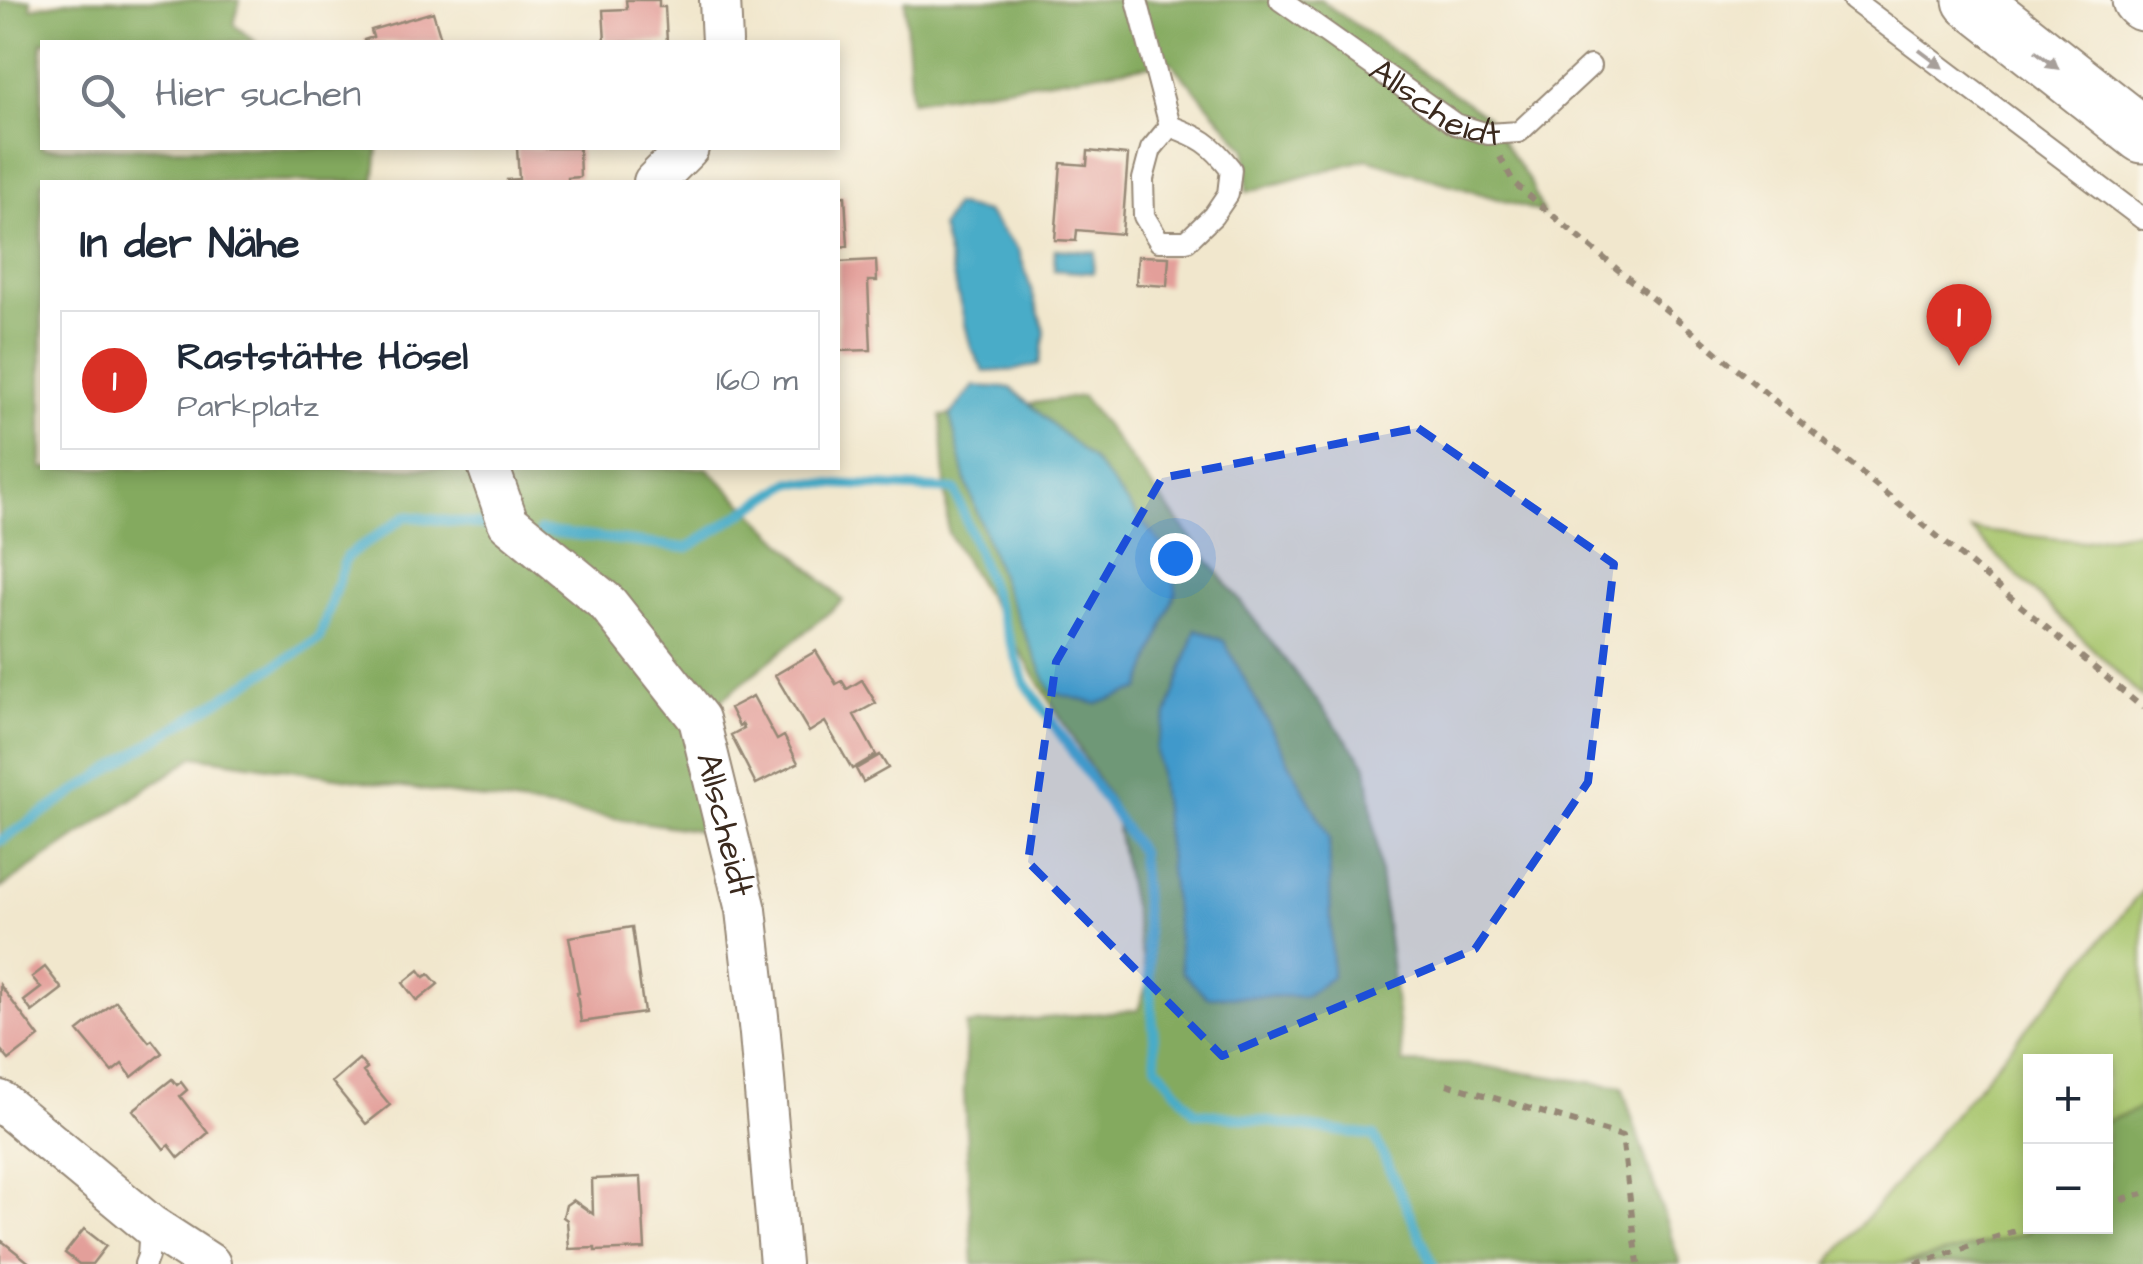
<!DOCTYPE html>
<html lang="de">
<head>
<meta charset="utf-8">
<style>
  :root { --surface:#fff; --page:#f6f6f7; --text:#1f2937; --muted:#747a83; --line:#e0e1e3; --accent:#d93025 }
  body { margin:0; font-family:"Architects Daughter",sans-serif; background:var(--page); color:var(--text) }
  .controls { position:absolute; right:30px; bottom:30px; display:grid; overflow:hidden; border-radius:0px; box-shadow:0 5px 15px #0003 }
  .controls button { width:90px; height:90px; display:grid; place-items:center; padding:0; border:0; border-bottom:2px solid var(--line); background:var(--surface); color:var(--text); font:50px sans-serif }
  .you { position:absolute; left:1175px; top:558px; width:35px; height:35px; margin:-25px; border:8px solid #fff; border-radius:50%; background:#1a73e8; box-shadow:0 0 0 15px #1a73e833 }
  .badge { display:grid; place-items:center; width:65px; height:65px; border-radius:50%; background:var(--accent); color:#fff; font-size:32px; font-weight:700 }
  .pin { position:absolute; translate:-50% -82px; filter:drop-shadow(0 2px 5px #0008) }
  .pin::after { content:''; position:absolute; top:52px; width:35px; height:30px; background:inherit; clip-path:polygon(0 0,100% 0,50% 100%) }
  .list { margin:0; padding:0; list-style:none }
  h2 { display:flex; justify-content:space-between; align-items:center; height:130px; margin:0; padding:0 40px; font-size:42px }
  h2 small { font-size:32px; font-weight:400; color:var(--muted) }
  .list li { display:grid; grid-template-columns:65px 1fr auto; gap:30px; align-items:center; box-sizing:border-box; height:140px; margin:0 20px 20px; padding:0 20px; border:2px solid var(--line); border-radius:0px }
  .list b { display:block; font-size:38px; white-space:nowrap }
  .list p { margin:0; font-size:32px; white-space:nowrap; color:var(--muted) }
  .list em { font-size:32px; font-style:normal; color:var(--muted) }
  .icon { flex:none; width:55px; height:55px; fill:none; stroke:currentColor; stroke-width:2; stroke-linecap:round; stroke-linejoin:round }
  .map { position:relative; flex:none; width:2143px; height:1264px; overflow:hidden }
  .search { position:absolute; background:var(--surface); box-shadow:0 5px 15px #0003; left:40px; top:40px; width:800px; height:110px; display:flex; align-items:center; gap:25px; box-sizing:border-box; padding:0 35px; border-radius:0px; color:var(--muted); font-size:38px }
  .panel { position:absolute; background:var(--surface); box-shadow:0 5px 15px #0003; left:40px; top:180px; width:800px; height:290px; border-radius:0px }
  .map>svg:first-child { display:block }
  .green { fill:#a6c46b; stroke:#707744; stroke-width:2.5 }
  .forest { fill:#84aa5f; stroke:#606a3e; stroke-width:2.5 }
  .water { fill:#48acc8; stroke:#426b73; stroke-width:2.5 }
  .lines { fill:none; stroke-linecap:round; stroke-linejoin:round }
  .stream { stroke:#48acc8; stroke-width:10 }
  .building { fill:#e39f9a }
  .lane-casing { stroke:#968876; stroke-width:24 }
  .street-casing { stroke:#968876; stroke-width:44 }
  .highway-casing { stroke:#968876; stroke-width:59 }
  .path { stroke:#968876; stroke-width:6; stroke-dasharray:8 8; stroke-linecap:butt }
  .lane { stroke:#fff; stroke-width:20 }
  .street { stroke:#fff; stroke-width:40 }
  .highway { stroke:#fff; stroke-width:55 }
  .oneway { fill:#a79f9a }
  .marked { fill:#1d4ed8; fill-opacity:0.2; stroke:#1d4ed8; stroke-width:8; stroke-dasharray:20 12; stroke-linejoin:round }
  .labels { text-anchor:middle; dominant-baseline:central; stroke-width:10; stroke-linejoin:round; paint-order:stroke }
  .street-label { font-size:35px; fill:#3b2a1e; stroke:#fbf7ec }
</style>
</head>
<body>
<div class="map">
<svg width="2143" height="1264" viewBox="0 0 2143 1264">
  <rect width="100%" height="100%" fill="#fbf7ec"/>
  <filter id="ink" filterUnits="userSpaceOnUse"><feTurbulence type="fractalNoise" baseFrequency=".01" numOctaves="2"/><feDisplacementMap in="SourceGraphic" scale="20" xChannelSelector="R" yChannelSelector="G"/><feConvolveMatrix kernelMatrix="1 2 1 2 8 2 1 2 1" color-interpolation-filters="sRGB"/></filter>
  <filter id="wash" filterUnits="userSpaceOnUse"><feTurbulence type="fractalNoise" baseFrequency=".0048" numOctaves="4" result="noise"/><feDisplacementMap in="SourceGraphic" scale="40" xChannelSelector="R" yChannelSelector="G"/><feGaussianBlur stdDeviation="2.25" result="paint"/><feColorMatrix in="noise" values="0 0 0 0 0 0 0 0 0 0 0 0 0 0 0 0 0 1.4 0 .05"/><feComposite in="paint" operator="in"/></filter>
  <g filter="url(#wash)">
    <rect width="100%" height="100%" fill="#f1e7cd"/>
    <path class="green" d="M1971,530L2080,541L2143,530V698Z
      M2143,890V1107L2106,1122V1062H2030V1223L2028,1233L1903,1264H1828Z"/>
    <path class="forest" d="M0,0H31V8L74,0H240L234,25L256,42H42V148H378L374,182H42V468H707L843,601L707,712L715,833L195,756L0,889Z
      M905,0H1320L1487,117L1531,184L1543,213L1367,159L1247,192L1246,149L1171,62L911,101Z
      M1082,396L1367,766L1403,1063L1470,1065L1622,1087L1680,1264H973L964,1092L966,1025L1138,1010L1147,983L1112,803L948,533L941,416Z
      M2143,1107V1264H1903L2028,1233L2030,1223V1226H2106V1122Z"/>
    <path class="water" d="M954,205L986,212L1019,251L1045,333L1039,364L1016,370L984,372L971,348L941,227Z
      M1055,249L1095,252L1093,273L1054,270Z
      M974,386L1011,388L1093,460L1171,557L1176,591L1140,689L1097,704L1051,692L1005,590L966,482L950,415Z
      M1196,629L1224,641L1329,837L1332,977L1305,996L1207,997L1182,972L1156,748Z"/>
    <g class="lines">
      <path class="stream" d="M540,531L687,548L792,482L955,490L1025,682L1140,852L1156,1065L1195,1112L1374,1136L1433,1264
        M0,841L144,747L319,639L346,557L406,516L498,527"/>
    </g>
    <g id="blocks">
      <path class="building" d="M626,0H659V7H665L667,42H605L603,10L627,9Z
        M433,12L442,42H364V40L373,37L371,30Z
        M517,148H579L580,177L568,178V182H507V180L519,179Z
        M1088,151L1128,155L1122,234L1077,230L1076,241L1055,240L1061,163L1087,165Z
        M845,196L848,246L838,247V197Z
        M1138,256L1169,257L1167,286L1136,284Z
        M876,260L877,281H868L871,350L838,351V262Z
        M816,651L836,684L842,681L847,689L862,680L876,703L854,715L876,755L852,769L825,722L809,732L775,675Z
        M753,696L777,740L784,736L798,763L756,784L731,735L744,728L742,724L739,726L730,708Z
        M880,755L888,768L863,782L856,769Z
        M632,927L644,1013L581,1022L577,993H579L569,937Z
        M45,967L62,989L32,1012L24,1001L41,988L32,977Z
        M419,970L424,977L429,974L438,984L417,1001L403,983Z
        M0,985L39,1037L9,1060L0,1049Z
        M116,1001L149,1042L152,1040L162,1053L132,1077L122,1064L112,1072L78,1031Z
        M359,1059L367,1069L363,1072L390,1105L366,1124L332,1082Z
        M172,1079L177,1085L181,1082L187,1090L180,1096L208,1133L179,1158L169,1145L164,1149L133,1110Z
        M641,1177L645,1249L595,1251V1248L569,1249L567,1220L563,1217L566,1205L573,1200L593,1214L592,1179Z
        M84,1229L106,1246L92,1264H79L65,1253Z
        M2,1241L31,1264H0V1244Z"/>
    </g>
  </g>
  <g filter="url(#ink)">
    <use href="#blocks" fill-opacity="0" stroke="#968876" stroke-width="2.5"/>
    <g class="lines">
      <defs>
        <g id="lane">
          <path d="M1137,0L1170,126"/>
          <path id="s1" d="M1280,0L1455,124L1488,134L1519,132L1590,66"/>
          <path d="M1853,0L2143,219"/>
          <path d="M1170,126C1200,137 1211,143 1231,169L1228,194L1213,216L1187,241H1159L1144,216L1143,179L1151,149Z"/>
          <path d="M145,1264L148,1256L150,1225"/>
        </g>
        <g id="street">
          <path d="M720,0L722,42"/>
          <path d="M654,182L688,148"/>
          <path id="s2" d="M489,468L508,522L608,604L699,719L746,910L760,1034L780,1264"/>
          <path d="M0,1101L150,1225L210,1264"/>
        </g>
        <path id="highway" d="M1971,0L2143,135
          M2140,0L2143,3"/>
      </defs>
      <use href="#lane" class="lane-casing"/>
      <use href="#street" class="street-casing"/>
      <use href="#highway" class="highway-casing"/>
      <path class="path" d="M1500,157L1514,183L2143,708
        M1447,1084L1622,1136L1638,1264
        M2106,1205L2143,1194
        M1916,1264L2030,1226"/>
      <use href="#lane" class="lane"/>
      <use href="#street" class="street"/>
      <use href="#highway" class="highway"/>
    </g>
    <defs><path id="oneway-solid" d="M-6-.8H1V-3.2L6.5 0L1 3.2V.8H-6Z" transform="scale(2.5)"/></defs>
    <g class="oneway">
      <use href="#oneway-solid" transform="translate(1931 59) rotate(37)"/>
      <use href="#oneway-solid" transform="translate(2047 60) rotate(38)"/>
    </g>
  </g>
  <path class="marked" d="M1418,428L1614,564L1588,782L1475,949L1222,1056L1028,862L1056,662L1162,478Z"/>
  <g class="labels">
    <g class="street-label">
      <text stroke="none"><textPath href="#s1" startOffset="188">Allscheidt</textPath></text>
      <text stroke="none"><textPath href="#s2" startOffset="442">Allscheidt</textPath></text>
    </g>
  </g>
</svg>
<div class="controls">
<button>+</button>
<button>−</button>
</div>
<div class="you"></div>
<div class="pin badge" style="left:1959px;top:366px">1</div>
<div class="search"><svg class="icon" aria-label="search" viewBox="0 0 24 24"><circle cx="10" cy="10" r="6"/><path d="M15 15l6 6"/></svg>Hier suchen</div>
<section class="panel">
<h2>In der Nähe<small></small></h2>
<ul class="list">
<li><span class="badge">1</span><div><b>Raststätte Hösel</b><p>Parkplatz</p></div><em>160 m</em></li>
</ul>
</section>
</div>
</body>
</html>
